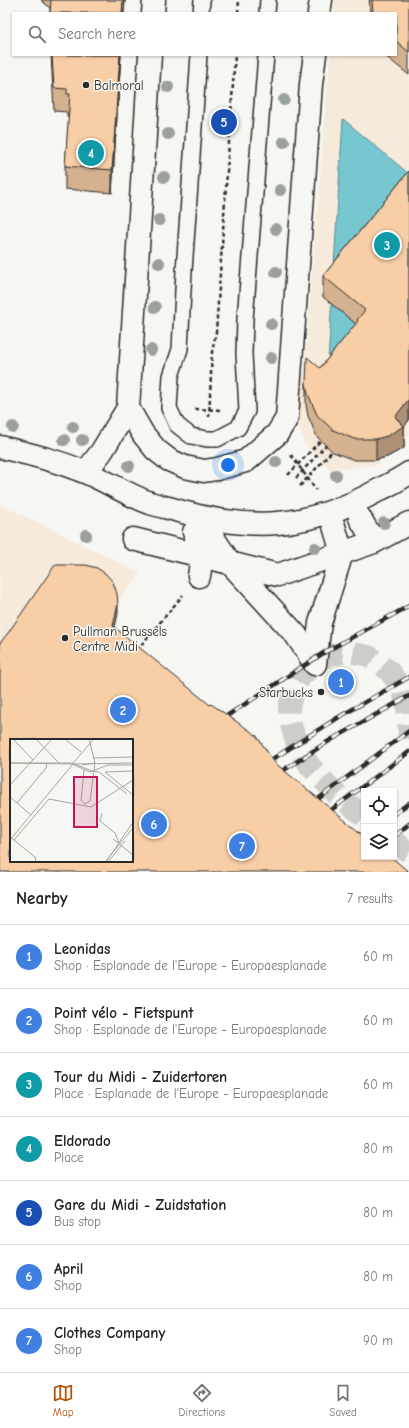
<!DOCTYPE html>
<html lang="en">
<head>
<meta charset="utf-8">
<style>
  :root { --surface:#fff; --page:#f6f6f6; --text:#222; --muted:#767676; --line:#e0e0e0; --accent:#b45309 }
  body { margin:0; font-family:"Comic Neue",sans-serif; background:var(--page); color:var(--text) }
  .controls { position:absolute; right:12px; bottom:12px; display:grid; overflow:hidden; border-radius:0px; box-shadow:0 1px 3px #0004 }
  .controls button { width:36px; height:36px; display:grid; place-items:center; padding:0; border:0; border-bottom:1px solid var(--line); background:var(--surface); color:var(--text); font:20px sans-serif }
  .you { position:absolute; left:228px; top:465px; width:14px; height:14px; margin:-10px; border:3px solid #fff; border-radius:50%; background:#1a73e8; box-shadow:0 0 0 6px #1a73e833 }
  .badge { display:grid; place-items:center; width:26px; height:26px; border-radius:50%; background:var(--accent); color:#fff; font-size:13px; font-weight:700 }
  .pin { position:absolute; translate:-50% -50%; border:2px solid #fff; box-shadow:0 1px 4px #0006 }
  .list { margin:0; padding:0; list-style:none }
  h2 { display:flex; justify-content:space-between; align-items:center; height:52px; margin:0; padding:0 16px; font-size:17px }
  h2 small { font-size:13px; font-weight:400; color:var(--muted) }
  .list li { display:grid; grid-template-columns:26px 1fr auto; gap:12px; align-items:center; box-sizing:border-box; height:64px; padding:0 16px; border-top:1px solid var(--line) }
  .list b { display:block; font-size:15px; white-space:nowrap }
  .list p { margin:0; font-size:13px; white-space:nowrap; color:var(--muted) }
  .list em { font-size:13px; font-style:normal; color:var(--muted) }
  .icon { flex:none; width:22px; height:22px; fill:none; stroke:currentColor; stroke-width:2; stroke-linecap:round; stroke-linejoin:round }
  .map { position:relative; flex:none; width:409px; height:872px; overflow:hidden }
  .search { position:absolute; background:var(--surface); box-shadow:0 1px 3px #0004; left:12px; right:12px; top:12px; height:44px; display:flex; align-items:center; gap:10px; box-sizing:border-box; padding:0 14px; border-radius:0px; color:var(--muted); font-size:15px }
  .sheet { height:500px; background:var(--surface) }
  nav { display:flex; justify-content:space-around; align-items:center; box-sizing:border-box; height:56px; border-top:1px solid var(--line); background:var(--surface); font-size:11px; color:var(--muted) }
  nav a { display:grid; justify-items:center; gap:2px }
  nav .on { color:var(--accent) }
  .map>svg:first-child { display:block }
  .built { fill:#f6eadb }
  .water { fill:#77c7d0; stroke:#59898e }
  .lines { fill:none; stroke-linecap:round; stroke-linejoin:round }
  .minor-tunnel { stroke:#cdcdca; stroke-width:22; stroke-dasharray:22 11; stroke-linecap:butt }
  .service-casing { stroke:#2b2b2b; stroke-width:18 }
  .pedestrian-casing { stroke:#2b2b2b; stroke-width:25 }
  .minor-casing { stroke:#2b2b2b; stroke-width:25 }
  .path { stroke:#2b2b2b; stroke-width:2.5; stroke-dasharray:4 3; stroke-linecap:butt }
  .service { stroke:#f6f6f2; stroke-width:15 }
  .pedestrian { stroke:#f6f6f2; stroke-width:22 }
  .minor { stroke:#f6f6f2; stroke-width:22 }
  .rail-casing { stroke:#2b2b2b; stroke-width:4.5 }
  .rail { stroke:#f6f6f2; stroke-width:3; stroke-dasharray:9; stroke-linecap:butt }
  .tree { fill:#9aa197 }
  .wall { fill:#d4b18f; stroke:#2b2b2b }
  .shaded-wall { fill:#ad9074; stroke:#2b2b2b }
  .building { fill:#f7cea6; stroke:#2b2b2b; fill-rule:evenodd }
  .poi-dot { fill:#2b2b2b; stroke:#f6f6f2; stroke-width:1.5 }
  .labels { text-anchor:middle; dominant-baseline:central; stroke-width:3; stroke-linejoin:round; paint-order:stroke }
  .poi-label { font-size:13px; fill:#2b2b2b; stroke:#f6f6f2; text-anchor:start }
  .inset-road { fill:none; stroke:#a5a5a2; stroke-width:1 }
  .view { fill:#c2185b; fill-opacity:0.15; stroke:#c2185b; stroke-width:2 }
  .inset-edge { fill:none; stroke:#2b2b2b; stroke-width:2 }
</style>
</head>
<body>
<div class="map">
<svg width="409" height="872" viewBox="0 0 409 872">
  <rect width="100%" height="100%" fill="#f6f6f2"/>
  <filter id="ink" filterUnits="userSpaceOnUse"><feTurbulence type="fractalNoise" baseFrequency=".025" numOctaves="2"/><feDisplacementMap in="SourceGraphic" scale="8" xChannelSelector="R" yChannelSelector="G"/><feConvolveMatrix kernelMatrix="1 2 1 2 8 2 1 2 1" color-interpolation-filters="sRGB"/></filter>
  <g filter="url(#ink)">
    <path class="built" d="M335,0H409V435L389,447L377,465L330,470L304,443L297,415L303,383L330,55H396V13H334Z
      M0,504L141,573L0,741Z"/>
    <path class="water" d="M343,119L409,174V275L328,362Z"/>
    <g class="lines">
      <path class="minor-tunnel" d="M364,816L338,796L310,766L297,745L289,718V707L294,687L301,676L315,664L329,655L348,652L369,656L389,671L402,688L407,706L409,739
        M394,841L409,853"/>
      <defs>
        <path id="service" d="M201,13L202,0
          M267,13L268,0
          M199,55L184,271L180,349L171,376L169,408L177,425L191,436L207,439H217L238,428L247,411L244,354L245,319L266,55"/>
        <path id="pedestrian" d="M360,518L374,542L409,523
          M194,532L202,556L199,576
          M211,534L230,563L296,635L315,664
          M133,539L278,575L374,542
          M315,664L320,623L342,553L334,526"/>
        <path id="minor" d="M153,13L154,0
          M319,13L321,0
          M128,408L143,434L156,450L169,460L185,467L204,471L217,469L246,461L277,434L287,418L311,84L315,55
          M0,447C29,454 59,461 87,473C108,482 128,495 150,503C159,506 169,508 179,511C252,532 310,528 377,491C388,485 399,480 409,473
          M86,472L102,451L128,408L150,55"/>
      </defs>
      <use href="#service" class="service-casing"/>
      <use href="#pedestrian" class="pedestrian-casing"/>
      <use href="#minor" class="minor-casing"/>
      <path class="path" d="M238,13L239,0
        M195,409L222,410
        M209,417L212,352L216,332L235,55
        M291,455L316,490
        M288,475L323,438
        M296,478L328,443
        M300,486L333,450
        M137,650L183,595
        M292,694L303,693"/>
      <use href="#service" class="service"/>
      <use href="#pedestrian" class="pedestrian"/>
      <use href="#minor" class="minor"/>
      <defs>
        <path id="rail" d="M219,721L325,652L409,606
          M263,765L339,717L409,677
          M273,777L329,741L409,696
          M310,805L409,731
          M394,814L409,803
          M323,816L409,752
          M394,836L409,824"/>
      </defs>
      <use href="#rail" class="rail-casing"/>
      <use href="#rail" class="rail"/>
    </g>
    <g class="tree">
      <circle cx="168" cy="87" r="6"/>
      <circle cx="284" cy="100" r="6"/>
      <circle cx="168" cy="134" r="6"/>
      <circle cx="284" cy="142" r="6"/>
      <circle cx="164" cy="177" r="6"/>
      <circle cx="280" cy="190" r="6"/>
      <circle cx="159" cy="220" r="6"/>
      <circle cx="276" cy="229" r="6"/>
      <circle cx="159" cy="263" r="6"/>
      <circle cx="276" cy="272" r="6"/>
      <circle cx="155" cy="307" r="6"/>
      <circle cx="271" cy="324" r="6"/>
      <circle cx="151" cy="350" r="6"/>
      <circle cx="271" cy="358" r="6"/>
      <circle cx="13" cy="427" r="6"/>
      <circle cx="73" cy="427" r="6"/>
      <circle cx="64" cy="440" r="6"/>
      <circle cx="82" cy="440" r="6"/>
      <circle cx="276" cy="462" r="6"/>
      <circle cx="129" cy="466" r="6"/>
      <circle cx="336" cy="475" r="6"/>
      <circle cx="384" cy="523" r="6"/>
      <circle cx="86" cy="535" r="6"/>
      <circle cx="315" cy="548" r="6"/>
    </g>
    <path class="wall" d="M41,0H125L124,13H50V8Z
      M369,0H409V75L384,55H396V13H371Z
      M51,55H121L112,193L65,189V166L69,117H67V112L54,111Z
      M409,171V420L404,426V448L387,457L376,460H354L333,452L317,437L308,416L306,405V383L320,368L356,324L323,297V276Z"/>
    <path class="shaded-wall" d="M123,0H125L124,13H122Z
      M120,55H121L112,193V170Z
      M409,399V420L404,427V448L387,457L376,460V439Z
      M118,604V614L113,636V626Z"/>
    <path class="building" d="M51,0H123L122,13H50Z
      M372,0H409V52L396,41V13H373Z
      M52,55H120L112,170L65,166L70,94H67V89L54,88Z
      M409,171V399L395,417L404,426L387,436L376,439H354L333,430L317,415L308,394L306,383L307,357L320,368L358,321L357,320L365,310L323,276Z
      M55,565H86L97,568L106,574L113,582L117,594L118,604L113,626L210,705L211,704L256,735L275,763L364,836V857H391L409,872H0V643L8,633ZM11,740H132V861H11Z"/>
  </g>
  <g class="poi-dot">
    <circle cx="86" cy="85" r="4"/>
    <circle cx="65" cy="638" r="4"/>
    <circle cx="321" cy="692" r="4"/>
  </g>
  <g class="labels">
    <g class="poi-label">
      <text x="94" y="85">Balmoral</text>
      <text x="73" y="631">Pullman Brussels<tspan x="73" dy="15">Centre Midi</tspan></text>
      <text x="313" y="692" text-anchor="end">Starbucks</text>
    </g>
  </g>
  <g transform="translate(10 739)">
    <rect width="123" height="123" fill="#f6f6f2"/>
    <path class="inset-road" d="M3,0L23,21M26,0L49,24M55,0L71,13M83,19L123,18M0,24H62L82,32M0,24L62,25L80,33L98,26H123M63,24L84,0M63,25L123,24M72,26L85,24M82,32L89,33L117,55M123,32L95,33L123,56M0,46L42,0M0,58L21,76M71,61L75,65L80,62L85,24L79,0M71,62L74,31M7,64L36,29L37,24M92,74L90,82L105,94L109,104M0,98L25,118L26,123M103,100L123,116M0,101L63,25M4,101L39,60L81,68L123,41M95,123L123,89M96,123L123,83M98,123L115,102"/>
    <path class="view" d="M64,38H87V88H64Z"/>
    <rect width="123" height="123" class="inset-edge"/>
  </g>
</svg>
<div class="controls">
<button><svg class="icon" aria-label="locate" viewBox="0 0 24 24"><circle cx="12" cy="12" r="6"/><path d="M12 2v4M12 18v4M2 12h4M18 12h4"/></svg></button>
<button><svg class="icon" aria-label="layers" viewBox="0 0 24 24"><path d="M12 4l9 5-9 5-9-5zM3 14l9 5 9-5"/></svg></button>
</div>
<div class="you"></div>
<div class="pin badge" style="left:341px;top:682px;background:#3f7fe0">1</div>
<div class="pin badge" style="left:123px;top:710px;background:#3f7fe0">2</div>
<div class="pin badge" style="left:387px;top:245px;background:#0f9aa8">3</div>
<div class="pin badge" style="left:91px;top:153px;background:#0f9aa8">4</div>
<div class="pin badge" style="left:224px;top:122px;background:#1a4fb4">5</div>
<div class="pin badge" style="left:154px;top:824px;background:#3f7fe0">6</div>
<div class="pin badge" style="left:242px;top:846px;background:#3f7fe0">7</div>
<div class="search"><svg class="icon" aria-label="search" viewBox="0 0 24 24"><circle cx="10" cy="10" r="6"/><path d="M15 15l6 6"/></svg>Search here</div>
</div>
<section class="sheet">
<h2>Nearby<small>7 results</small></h2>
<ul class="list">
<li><span class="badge" style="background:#3f7fe0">1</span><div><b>Leonidas</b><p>Shop · Esplanade de l'Europe - Europaesplanade</p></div><em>60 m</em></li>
<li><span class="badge" style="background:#3f7fe0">2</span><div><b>Point vélo - Fietspunt</b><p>Shop · Esplanade de l'Europe - Europaesplanade</p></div><em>60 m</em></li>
<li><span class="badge" style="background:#0f9aa8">3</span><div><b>Tour du Midi - Zuidertoren</b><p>Place · Esplanade de l'Europe - Europaesplanade</p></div><em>60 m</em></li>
<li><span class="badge" style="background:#0f9aa8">4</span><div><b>Eldorado</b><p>Place</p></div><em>80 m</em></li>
<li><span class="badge" style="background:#1a4fb4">5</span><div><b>Gare du Midi - Zuidstation</b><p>Bus stop</p></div><em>80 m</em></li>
<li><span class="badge" style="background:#3f7fe0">6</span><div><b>April</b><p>Shop</p></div><em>80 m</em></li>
<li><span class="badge" style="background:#3f7fe0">7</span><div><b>Clothes Company</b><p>Shop</p></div><em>90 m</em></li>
</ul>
</section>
<nav>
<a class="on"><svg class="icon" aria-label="map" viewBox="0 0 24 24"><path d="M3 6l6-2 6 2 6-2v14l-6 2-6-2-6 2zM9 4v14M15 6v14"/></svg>Map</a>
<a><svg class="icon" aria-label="directions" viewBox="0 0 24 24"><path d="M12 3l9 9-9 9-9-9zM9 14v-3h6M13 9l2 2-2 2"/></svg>Directions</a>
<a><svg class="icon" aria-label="saved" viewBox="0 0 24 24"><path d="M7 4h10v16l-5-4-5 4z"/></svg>Saved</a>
</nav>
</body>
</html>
